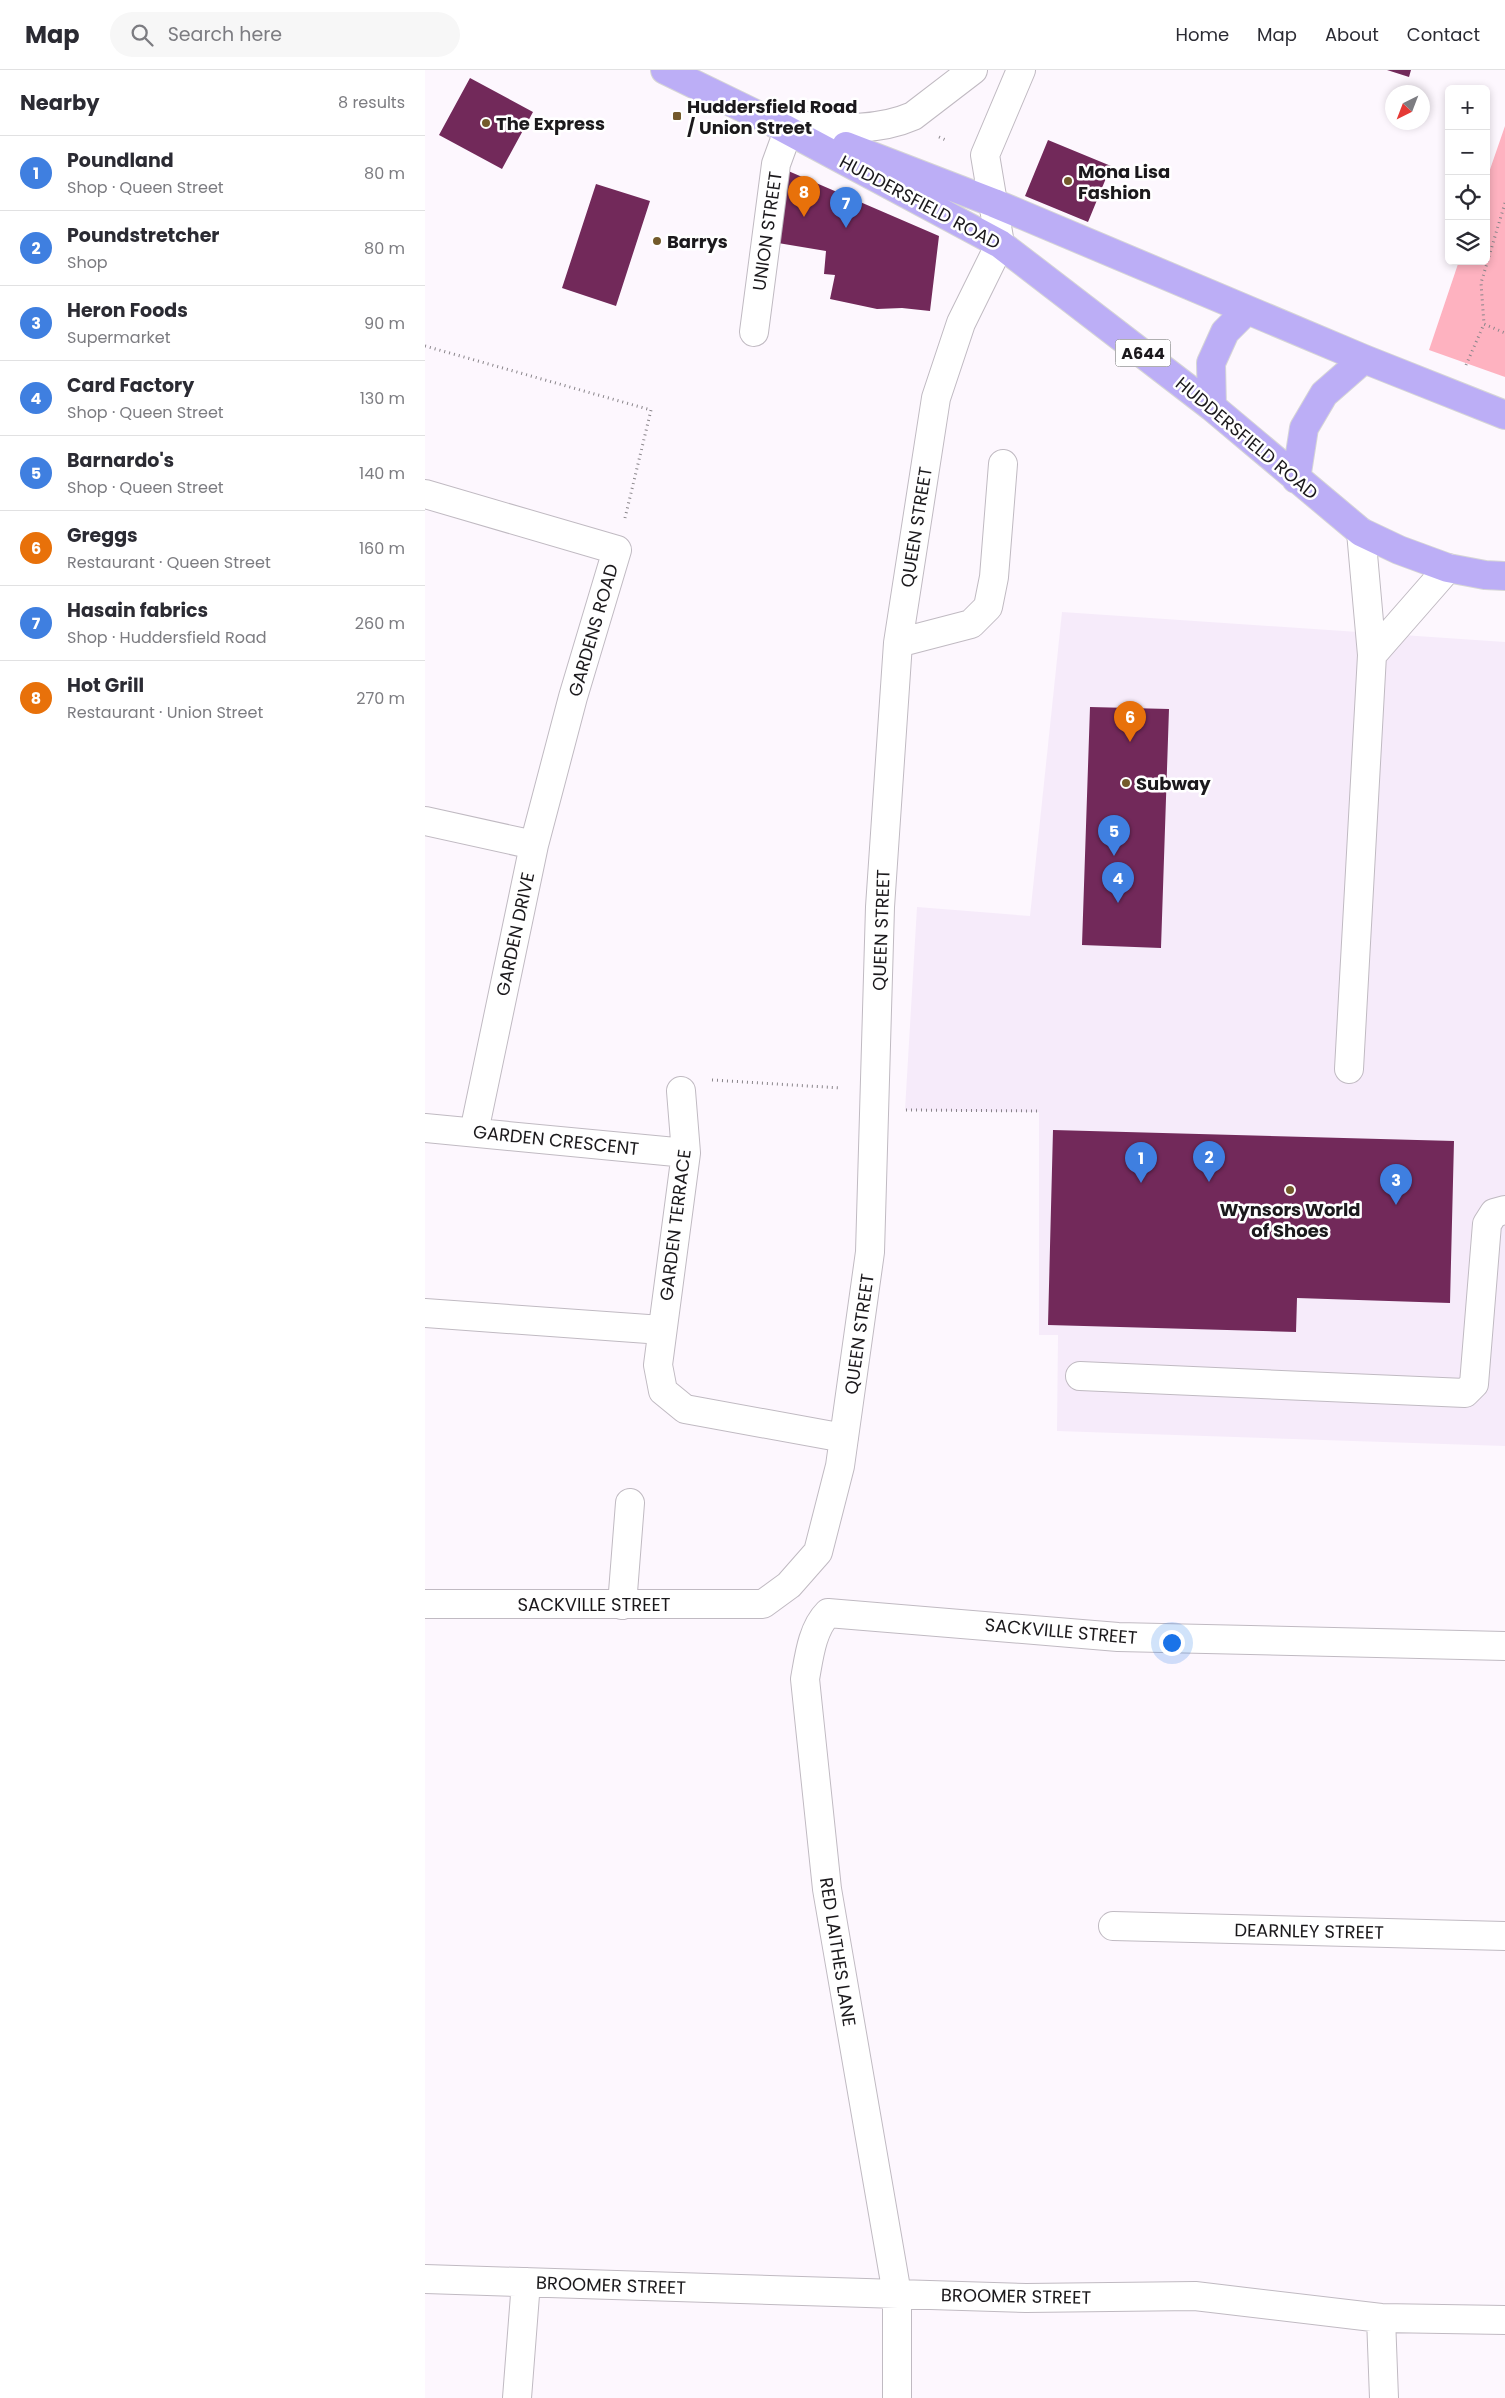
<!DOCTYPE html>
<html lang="en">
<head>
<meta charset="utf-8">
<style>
  :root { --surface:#fff; --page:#f7f7f7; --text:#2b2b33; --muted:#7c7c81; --line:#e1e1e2; --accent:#0f766e }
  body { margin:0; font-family:Poppins,sans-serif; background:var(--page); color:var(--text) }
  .controls { position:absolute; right:15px; top:15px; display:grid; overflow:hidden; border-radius:8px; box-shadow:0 2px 8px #0003 }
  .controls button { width:45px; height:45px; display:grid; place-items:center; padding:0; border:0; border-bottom:1px solid var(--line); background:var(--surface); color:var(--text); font:25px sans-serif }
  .compass { position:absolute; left:960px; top:15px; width:45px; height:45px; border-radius:50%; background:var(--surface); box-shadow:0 2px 8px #0003; rotate:222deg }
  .you { position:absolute; left:746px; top:1572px; width:18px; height:18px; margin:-12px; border:4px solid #fff; border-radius:50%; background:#1a73e8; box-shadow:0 0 0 8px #1a73e833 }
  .badge { display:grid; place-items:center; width:32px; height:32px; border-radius:50%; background:var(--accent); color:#fff; font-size:16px; font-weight:700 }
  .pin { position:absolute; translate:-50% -41px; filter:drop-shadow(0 1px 2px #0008) }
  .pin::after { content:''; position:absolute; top:26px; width:18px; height:15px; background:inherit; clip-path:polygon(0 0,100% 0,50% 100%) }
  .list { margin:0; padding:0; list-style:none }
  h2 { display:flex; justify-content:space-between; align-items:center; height:65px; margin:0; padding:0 20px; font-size:21px }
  h2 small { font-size:16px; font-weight:400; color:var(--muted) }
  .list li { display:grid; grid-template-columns:32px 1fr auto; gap:15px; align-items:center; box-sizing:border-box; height:75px; padding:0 20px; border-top:1px solid var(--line) }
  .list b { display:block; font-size:19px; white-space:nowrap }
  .list p { margin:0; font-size:16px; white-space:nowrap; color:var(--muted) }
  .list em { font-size:16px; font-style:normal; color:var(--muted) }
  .icon { flex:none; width:28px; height:28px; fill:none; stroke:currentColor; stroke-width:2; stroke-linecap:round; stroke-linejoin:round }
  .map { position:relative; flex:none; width:1080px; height:2328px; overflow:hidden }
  header { display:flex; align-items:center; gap:30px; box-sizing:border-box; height:70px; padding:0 25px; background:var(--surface); border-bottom:1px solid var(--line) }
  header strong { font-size:24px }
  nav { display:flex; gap:28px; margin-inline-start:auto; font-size:18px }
  .search { width:350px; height:45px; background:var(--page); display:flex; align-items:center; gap:12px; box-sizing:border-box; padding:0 18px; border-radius:28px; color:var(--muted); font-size:19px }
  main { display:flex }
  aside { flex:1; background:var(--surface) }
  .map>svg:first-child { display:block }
  .built { fill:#f6ebfa }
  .green { fill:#feb2c0 }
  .building { fill:#72295a }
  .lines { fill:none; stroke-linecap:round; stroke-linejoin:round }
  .minor-casing { stroke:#c0bac2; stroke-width:30 }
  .highway-casing { stroke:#d6d6d6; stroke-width:30 }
  .path { stroke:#89858a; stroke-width:3; stroke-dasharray:1 4; stroke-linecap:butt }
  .minor { stroke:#fff; stroke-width:28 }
  .highway { stroke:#bcaef6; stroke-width:28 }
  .poi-dot { fill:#735a2b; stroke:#fff; stroke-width:2 }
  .labels { text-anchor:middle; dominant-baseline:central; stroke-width:5; stroke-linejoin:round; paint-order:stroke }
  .shield { fill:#fff; stroke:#5f5e60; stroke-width:1 }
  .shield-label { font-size:16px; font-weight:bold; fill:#1b191c }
  .poi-label { font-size:18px; font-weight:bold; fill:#1b191c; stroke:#fff; text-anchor:start }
  .street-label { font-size:18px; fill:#1b191c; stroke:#fff }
</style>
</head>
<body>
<header>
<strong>Map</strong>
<div class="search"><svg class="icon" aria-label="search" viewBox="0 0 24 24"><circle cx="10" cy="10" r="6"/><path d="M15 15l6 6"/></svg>Search here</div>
<nav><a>Home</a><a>Map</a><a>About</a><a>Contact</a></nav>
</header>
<main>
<aside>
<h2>Nearby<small>8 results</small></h2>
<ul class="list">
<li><span class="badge" style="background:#3f7fe0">1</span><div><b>Poundland</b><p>Shop · Queen Street</p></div><em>80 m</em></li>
<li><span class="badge" style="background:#3f7fe0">2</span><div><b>Poundstretcher</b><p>Shop</p></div><em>80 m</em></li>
<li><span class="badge" style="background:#3f7fe0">3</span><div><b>Heron Foods</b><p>Supermarket</p></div><em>90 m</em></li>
<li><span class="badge" style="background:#3f7fe0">4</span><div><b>Card Factory</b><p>Shop · Queen Street</p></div><em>130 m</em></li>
<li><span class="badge" style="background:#3f7fe0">5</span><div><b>Barnardo's</b><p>Shop · Queen Street</p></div><em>140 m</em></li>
<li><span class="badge" style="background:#e8710a">6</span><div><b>Greggs</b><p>Restaurant · Queen Street</p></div><em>160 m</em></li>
<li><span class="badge" style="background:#3f7fe0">7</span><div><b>Hasain fabrics</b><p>Shop · Huddersfield Road</p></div><em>260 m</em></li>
<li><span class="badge" style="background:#e8710a">8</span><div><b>Hot Grill</b><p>Restaurant · Union Street</p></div><em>270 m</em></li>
</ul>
</aside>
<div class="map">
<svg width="1080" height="2328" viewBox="0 0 1080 2328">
  <rect width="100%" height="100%" fill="#fdf7fe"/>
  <path class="built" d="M637,542L1080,572V1376L632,1361L633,1265H614V1042L480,1040L492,837L605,846Z"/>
  <path class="green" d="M1080,56V307L1004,280L1034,191H1061V111Z"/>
  <path class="building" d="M962,0H986L984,7Z
    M45,8L108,42L77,99L14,65Z
    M623,70L686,96L663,152L600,126Z
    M361,100L514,166L505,241L477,238L452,239L405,229L410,205L399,204L401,181L347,172Z
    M171,114L225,131L191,236L137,218Z
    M665,637L744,639L736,878L657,875Z
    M628,1060L1029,1071L1025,1233L872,1228L871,1262L623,1255Z"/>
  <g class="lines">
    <defs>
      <path id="minor" d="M351,54C396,56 445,65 488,46L548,0
        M329,262L351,94L363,61
        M0,424L192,480L148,627L109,775
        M473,573L546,554L563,537L569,507L578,394
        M947,585L1023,498
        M0,751L109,775L49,1062
        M924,999L947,585L936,462
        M256,1021L261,1083L233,1295L238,1321L260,1339L419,1368
        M0,1058L261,1083
        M0,1243L237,1260
        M655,1306L1040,1323L1049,1314L1062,1154L1069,1143L1080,1140
        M0,1534H338L364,1515L393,1482L415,1396L445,1182L455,837L473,573L511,328L536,253L575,174L560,85L596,0
        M197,1535L205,1433
        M688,1856L1080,1866
        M0,2209L601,2228L770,2226L956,2248L1080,2250
        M956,2248L959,2328
        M92,2328L101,2212
        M472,2328V2224L402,1819L380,1609C384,1587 387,1559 403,1543L693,1567L1080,1576"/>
      <path id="highway" d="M240,0L351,54L575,174L787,337L936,462L974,480L1023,498L1060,505L1080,506
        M421,76L569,133L939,289L1080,345
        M787,337L786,293L800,262L822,240
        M871,409L879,358L899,324L939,289"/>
    </defs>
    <use href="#minor" class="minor-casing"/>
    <use href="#highway" class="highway-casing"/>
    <path class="path" d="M514,67L523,71
      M1080,133L1056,213L1059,254L1080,263
      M0,276L226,340L200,448
      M1041,295L1059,254
      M287,1010L416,1018
      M481,1040L614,1041"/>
    <use href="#minor" class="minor"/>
    <use href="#highway" class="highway"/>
  </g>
  <g class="poi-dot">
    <rect x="247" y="41" width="10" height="10" rx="2.5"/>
    <circle cx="61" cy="53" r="5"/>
    <circle cx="643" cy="111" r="5"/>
    <circle cx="232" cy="171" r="5"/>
    <circle cx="701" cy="713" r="5"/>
    <circle cx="865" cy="1120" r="5"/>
  </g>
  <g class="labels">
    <rect class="shield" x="690.5" y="269.5" width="55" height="27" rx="4"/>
    <g class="shield-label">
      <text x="718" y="283">A644</text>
    </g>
    <g class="poi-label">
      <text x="262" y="36">Huddersfield Road<tspan x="262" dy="21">/ Union Street</tspan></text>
      <text x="71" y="53">The Express</text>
      <text x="653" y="101">Mona Lisa<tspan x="653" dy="21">Fashion</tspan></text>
      <text x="242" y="171">Barrys</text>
      <text x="711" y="713">Subway</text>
      <text x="865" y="1139" text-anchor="middle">Wynsors World<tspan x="865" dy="21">of Shoes</tspan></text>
    </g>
    <g class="street-label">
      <text transform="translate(495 132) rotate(28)">HUDDERSFIELD ROAD</text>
      <text transform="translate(342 161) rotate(-82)">UNION STREET</text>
      <text transform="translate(822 368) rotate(40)">HUDDERSFIELD ROAD</text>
      <text transform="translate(491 457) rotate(-81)">QUEEN STREET</text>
      <text transform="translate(168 560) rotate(-74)">GARDENS ROAD</text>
      <text transform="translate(456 860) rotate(-88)">QUEEN STREET</text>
      <text transform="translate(90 864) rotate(-78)">GARDEN DRIVE</text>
      <text transform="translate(131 1070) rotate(6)">GARDEN CRESCENT</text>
      <text transform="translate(250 1155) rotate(-83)">GARDEN TERRACE</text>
      <text transform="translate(434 1264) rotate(-82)">QUEEN STREET</text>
      <text x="169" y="1534">SACKVILLE STREET</text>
      <text transform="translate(636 1561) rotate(5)">SACKVILLE STREET</text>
      <text transform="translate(884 1861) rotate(1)">DEARNLEY STREET</text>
      <text transform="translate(413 1882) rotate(81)">RED LAITHES LANE</text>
      <text transform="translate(186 2215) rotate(2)">BROOMER STREET</text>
      <text transform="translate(591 2226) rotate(1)">BROOMER STREET</text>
    </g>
  </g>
</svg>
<div class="controls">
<button>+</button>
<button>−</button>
<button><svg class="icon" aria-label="locate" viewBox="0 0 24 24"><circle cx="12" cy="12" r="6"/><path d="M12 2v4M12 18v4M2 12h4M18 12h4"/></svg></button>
<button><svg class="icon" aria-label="layers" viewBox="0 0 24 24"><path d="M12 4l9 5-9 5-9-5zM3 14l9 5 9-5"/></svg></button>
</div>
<svg class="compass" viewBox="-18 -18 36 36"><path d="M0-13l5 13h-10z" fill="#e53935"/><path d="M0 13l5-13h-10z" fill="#7c7c81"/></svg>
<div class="you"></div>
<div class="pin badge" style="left:716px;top:1113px;background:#3f7fe0">1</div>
<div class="pin badge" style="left:784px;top:1112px;background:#3f7fe0">2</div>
<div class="pin badge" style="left:971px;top:1135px;background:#3f7fe0">3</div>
<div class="pin badge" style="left:693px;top:833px;background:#3f7fe0">4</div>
<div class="pin badge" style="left:689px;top:786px;background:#3f7fe0">5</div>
<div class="pin badge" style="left:705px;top:672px;background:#e8710a">6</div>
<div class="pin badge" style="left:421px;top:158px;background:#3f7fe0">7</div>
<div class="pin badge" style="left:379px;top:147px;background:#e8710a">8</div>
</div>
</main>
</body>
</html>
